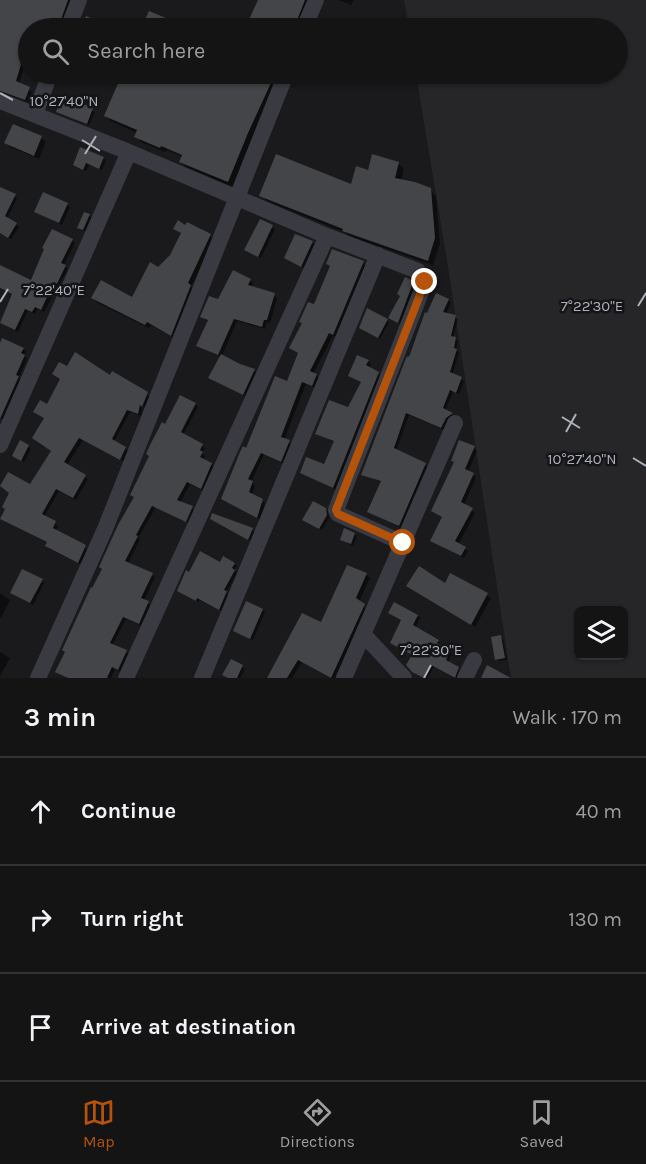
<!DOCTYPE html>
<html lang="en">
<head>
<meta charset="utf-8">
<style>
  :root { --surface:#141415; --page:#212122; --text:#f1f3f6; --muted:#9d9ea0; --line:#333334; --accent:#b45309 }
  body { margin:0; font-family:Karla,sans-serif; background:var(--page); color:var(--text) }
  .controls { position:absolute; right:18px; bottom:18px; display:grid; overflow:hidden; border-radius:9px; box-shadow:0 2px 4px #0004 }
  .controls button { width:54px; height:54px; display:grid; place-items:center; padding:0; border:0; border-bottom:2px solid var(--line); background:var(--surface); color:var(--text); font:30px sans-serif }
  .stop { position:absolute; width:18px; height:18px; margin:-14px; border:4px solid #b45309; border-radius:50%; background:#fff }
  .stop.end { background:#b45309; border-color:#fff; box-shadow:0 2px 6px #0008 }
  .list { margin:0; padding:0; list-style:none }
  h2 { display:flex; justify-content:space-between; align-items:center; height:78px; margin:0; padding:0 24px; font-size:26px }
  h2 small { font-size:20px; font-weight:400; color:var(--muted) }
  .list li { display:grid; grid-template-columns:39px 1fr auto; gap:18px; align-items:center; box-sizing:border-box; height:108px; padding:0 24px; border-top:2px solid var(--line) }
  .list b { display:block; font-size:22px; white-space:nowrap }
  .list em { font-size:20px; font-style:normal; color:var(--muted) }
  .icon { flex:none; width:33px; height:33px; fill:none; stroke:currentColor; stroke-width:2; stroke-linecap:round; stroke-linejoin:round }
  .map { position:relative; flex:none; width:646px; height:678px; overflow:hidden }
  .search { position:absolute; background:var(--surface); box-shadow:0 2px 4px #0004; left:18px; right:18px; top:18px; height:66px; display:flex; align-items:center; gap:15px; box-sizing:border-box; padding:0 21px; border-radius:33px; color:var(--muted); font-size:22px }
  .sheet { height:402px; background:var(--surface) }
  nav { display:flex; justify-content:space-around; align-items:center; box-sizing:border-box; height:84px; border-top:2px solid var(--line); background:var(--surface); font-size:16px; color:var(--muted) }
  nav a { display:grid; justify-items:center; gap:3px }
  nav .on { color:var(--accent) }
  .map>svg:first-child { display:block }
  .built { fill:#262629; fill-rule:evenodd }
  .shadow { fill:#0007 }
  .building { fill:#444549 }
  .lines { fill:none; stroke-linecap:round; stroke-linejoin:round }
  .minor { stroke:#3a3b42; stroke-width:16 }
  .route { stroke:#b45309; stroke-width:8 }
  .ticks { fill:none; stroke:#acb0bc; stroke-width:2 }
  .ticks-label { font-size:15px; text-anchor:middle; fill:#acb0bc; stroke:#151517; stroke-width:5; stroke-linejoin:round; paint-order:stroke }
</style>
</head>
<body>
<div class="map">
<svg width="646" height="678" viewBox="0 0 646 678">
  <rect width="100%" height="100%" fill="#1a1a1c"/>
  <path class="built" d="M404,0H646V678H511L447,260L416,74H618V28H409ZM578,610H624V656H578Z"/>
  <path class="shadow" d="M0,0H72L62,28H28V65L25,63L19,84L32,92L28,102L0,92Z
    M260,0H313L299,28H247Z
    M338,0H354L351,5Z
    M88,74H108L105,81Z
    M124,74H199L222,83L226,74H283L233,187L186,167L181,162L183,157L167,150L165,152L141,142L136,136L137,133L111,121L106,116Z
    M63,97L95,112L89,125L58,111Z
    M13,126L41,138L46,142L39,159L10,147L6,143Z
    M103,158L106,160L102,170L89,165L86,171L75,165Z
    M399,164L404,169L401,181L430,190L436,196L440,244L433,265L349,236L346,233L267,201L261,195L352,186L369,172Z
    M0,188L17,198L7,219L19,227L11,239L0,233Z
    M44,194L70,207L62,225L36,212Z
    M89,216L92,218L86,232L79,228Z
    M260,221L275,229L261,258L249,252Z
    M175,228L210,236L214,239L191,287L194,290L174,338L151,325L149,328L96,302L93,298L132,299L171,256L182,234Z
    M72,241L75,243L64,265L68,269L44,312L38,309L35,314L28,310L18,332L4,325L13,295L0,289V266L31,282Z
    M312,243L315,245L304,268L285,258Z
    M363,263L366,266L337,337L333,336L313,374L320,378L316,388L306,384L284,440L292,445L284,464L264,455L251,482L255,486L252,495L265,503L261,520L223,499L247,450L288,383L299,354L291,348L315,306L331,267L327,264Z
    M250,280L253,283L251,288L274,295L277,298L270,323L267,322L265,329L237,321L222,356L256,372L245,396L212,380L221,357L198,346L209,322L202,317L219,301Z
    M410,281L415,287L400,324L392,320L401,297Z
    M448,300L451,303L446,314L458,319L453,338L458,341L456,350L459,353L452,375L464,381L459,394L453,392L445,411L454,416L444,430L409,415L396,451L428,467L401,528L369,511L382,482L363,474L410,359Z
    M387,320L389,322L380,339L361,328Z
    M0,347L23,349L26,352L24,356L27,359L19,378L21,380L4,420L0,418Z
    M368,361L371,364L369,368L381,376L336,490L302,472L324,466L335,442L317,434L349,408L362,383L350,376Z
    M67,368L111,377L150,397L146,408L143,407L141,416L130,412L114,442L129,451L124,462L83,440L67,465L88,479L76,500L59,491L44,517L58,526L56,531L88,550L81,565L50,549L47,546L48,543L5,521L11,494L1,487L9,474L31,486L52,451L34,438L46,419L35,412L48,406L62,380L54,374Z
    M195,404L198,407L183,435L205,448L202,453L205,456L203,460L214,467L204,491L190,484L180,503L195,510L189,523L156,507L138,538L140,540L128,563L155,577L144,601L151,606L142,626L126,619L112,646L129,654L121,672L115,669L111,678H68L60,674L93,590L136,498L166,426Z
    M21,442L31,449L24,462L16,458Z
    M474,448L477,451L468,472L476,477L464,505L475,513L458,545L468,551L464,558L432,541L443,518L433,511Z
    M325,509L328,512L329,518L322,530L307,522Z
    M214,521L252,530L254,532L251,541Z
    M354,534L357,537L353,546L342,540Z
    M220,564H234L237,566L234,570L237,573L226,593L228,595L222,611L200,600L198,602L179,591L189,574Z
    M366,575L370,578L359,602L367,609L335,678H330L302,662L292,678H269L322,624Z
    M451,575L491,598L475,627L408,586L446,585Z
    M42,581L44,583L33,605L14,595Z
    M0,593L10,600L1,618H0Z
    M263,610L265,612L253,640L235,631Z
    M390,613L417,616L420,618L415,628L438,641L440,643L439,646L452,654L448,663L460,671L458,678H453L434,667L427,678L416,674L414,656L391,643L403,621Z
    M501,637L503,639L507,660L499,661L496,659Z
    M0,652L10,658L0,676Z
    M242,667L245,669L240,678H228Z"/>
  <path class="building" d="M0,0H68L58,28H28V63L22,61L16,81L30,87L25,100L0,91Z
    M258,0H305L294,28H245Z
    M149,11L190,28H141Z
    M86,16L114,28H80Z
    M122,74H203L221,81L225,74H275L248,133L228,182L179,162L182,155L161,146L160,148L134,137L137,130L104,116Z
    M62,95L93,108L87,124L56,112Z
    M13,124L42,136L34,156L4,143Z
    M80,147L104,157L99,169L86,163L83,170L73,165Z
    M276,154L351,184L356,166L368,170L372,154L399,162L395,178L415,182L431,188L435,238L428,261L342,231L343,229L259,196Z
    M0,187L16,194L5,216L17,223L8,238L0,233Z
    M43,192L68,203L59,223L34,212Z
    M84,212L90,214L83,230L77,228Z
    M260,219L273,225L258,257L244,250Z
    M178,220L185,225L187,222L211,234L188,283L191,285L171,336L147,322L145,325L91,298L101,280L132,297L150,262L158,267L170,255L181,233L173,229Z
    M52,229L73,239L61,263L66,265L57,284L54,282L41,310L35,307L32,312L25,309L15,330L0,323L12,294L0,288V265L31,280L44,249L42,248Z
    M295,234L313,241L301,267L284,258Z
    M332,249L364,261L333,335L329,333L310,371L317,374L312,386L302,382L281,437L290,440L281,462L261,453L248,479L253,481L249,492L263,499L257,518L221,499L240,452L243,446L246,448L275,376L287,381L298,353L289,348L302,323L299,322L308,302L314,304L330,266L326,264Z
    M233,270L251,279L248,285L275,293L267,320H264L262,327L234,319L218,355L196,346L208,320L200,317L209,296L218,299Z
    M405,277L411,280L413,283L398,323L388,318L400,296L397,294Z
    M436,293L449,299L443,312L456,315L451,336L456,337L454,348L457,349L450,372L462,377L456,393L450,390L443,408L453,413L446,418L441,428L406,413L394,448L426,463L399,526L367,512L381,481L361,475L406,358L408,356L409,357L425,312L427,313Z
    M367,308L388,319L378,338L359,328Z
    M2,338L24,348L21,353L25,355L16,375L19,376L0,419V343Z
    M75,352L110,375L112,371L148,392L142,407L140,405L138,414L127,410L112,439L126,447L120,460L79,438L64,462L86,475L73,498L56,489L42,514L56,521L53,528L86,545L78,563L45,546L47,542L0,519L5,509L2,507L9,493L0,486L8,472L30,484L51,451L32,438L44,418L33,412L40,400L47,404L60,379L52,374L59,362L67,366Z
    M221,354L240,364L255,369L243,395L208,378Z
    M357,355L369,360L366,365L379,372L333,488L300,473L306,457L324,464L334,441L315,434L329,400L348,407L361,382L348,376Z
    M180,395L196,403L181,432L203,444L200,450L203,452L200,457L212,463L201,489L187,482L177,500L193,506L186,522L152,506L136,535L138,536L125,561L153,573L141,598L149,601L139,624L123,617L110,643L127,650L118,670L112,667L107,678H68L55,672L65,652L62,650L91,587L92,588L102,569L99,567L118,525L134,497L130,495L149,456L146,454L150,445L162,422L165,424Z
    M20,440L29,445L21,461L12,456Z
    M459,440L475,446L465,469L474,473L461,502L473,508L455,541L466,547L461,556L430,541L442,517L431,511L454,462L451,461Z
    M313,501L326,508L327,515L319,529L302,520Z
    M212,513L253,528L248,540L210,519Z
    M344,528L355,533L351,544L340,540Z
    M200,551L220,562L223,556L235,563L232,568L235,570L224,590L227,591L219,610L197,598L196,601L177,591L186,570L189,572Z
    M347,565L367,573L356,598L365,604L331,678L298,660L287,678H267L302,613L321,622Z
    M419,566L445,583L450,573L488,593L471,625L406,586Z
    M22,569L43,579L30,603L10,593Z
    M246,601L263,609L250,639L233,631Z
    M394,602L418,615L413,625L439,640L437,643L451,650L446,660L459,667L455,678L431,665L424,678L412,672L406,665L412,655L390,643L401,620L388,613Z
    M501,635L505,658L495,660L491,637Z
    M231,659L243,665L237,678H228L222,675Z
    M487,665L511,678H481Z"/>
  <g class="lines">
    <path class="minor" d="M68,28L79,0
      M304,28L316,0
      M0,101L129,152L327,236L418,271L425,282L336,510L338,514L403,543
      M35,114L50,74
      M0,445L129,152
      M364,635L404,678
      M38,678L105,529L286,74
      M126,678L327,236
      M202,678L378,255
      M344,678L455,423
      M465,678L474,660"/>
  </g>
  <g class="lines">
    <path class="route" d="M403,543L338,514L336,510L425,282"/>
  </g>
  <path class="ticks" d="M0,93L13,100M82,140L100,151M85,154L96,136M0,302L8,289M638,306L646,293M562,417L580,428M566,432L576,414M633,458L646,466M424,678L431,665"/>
  <g class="ticks-label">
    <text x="64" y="106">10°27'40"N</text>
    <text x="54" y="295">7°22'40"E</text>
    <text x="592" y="311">7°22'30"E</text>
    <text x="582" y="464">10°27'40"N</text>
    <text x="431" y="655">7°22'30"E</text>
  </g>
</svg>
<div class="controls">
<button><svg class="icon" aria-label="layers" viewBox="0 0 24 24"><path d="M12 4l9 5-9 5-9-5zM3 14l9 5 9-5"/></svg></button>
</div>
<div class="stop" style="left:403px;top:543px"></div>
<div class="stop end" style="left:425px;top:282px"></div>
<div class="search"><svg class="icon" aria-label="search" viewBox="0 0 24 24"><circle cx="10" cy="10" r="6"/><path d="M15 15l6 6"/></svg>Search here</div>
</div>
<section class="sheet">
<h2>3 min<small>Walk · 170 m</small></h2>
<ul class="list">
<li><svg class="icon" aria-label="ahead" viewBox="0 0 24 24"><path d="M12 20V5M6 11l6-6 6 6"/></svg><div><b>Continue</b></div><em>40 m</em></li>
<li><svg class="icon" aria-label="right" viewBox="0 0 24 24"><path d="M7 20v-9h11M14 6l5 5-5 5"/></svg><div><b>Turn right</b></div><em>130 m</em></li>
<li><svg class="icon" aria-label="arrive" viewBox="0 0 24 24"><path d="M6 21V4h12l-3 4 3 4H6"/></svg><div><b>Arrive at destination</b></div></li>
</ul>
</section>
<nav>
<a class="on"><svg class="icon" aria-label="map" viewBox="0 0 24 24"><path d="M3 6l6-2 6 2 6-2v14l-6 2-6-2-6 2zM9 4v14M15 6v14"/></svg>Map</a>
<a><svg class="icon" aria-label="directions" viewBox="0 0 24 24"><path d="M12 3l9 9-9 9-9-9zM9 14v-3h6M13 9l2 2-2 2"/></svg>Directions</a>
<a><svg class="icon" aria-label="saved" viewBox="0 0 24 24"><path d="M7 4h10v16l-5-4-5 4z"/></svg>Saved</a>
</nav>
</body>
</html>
